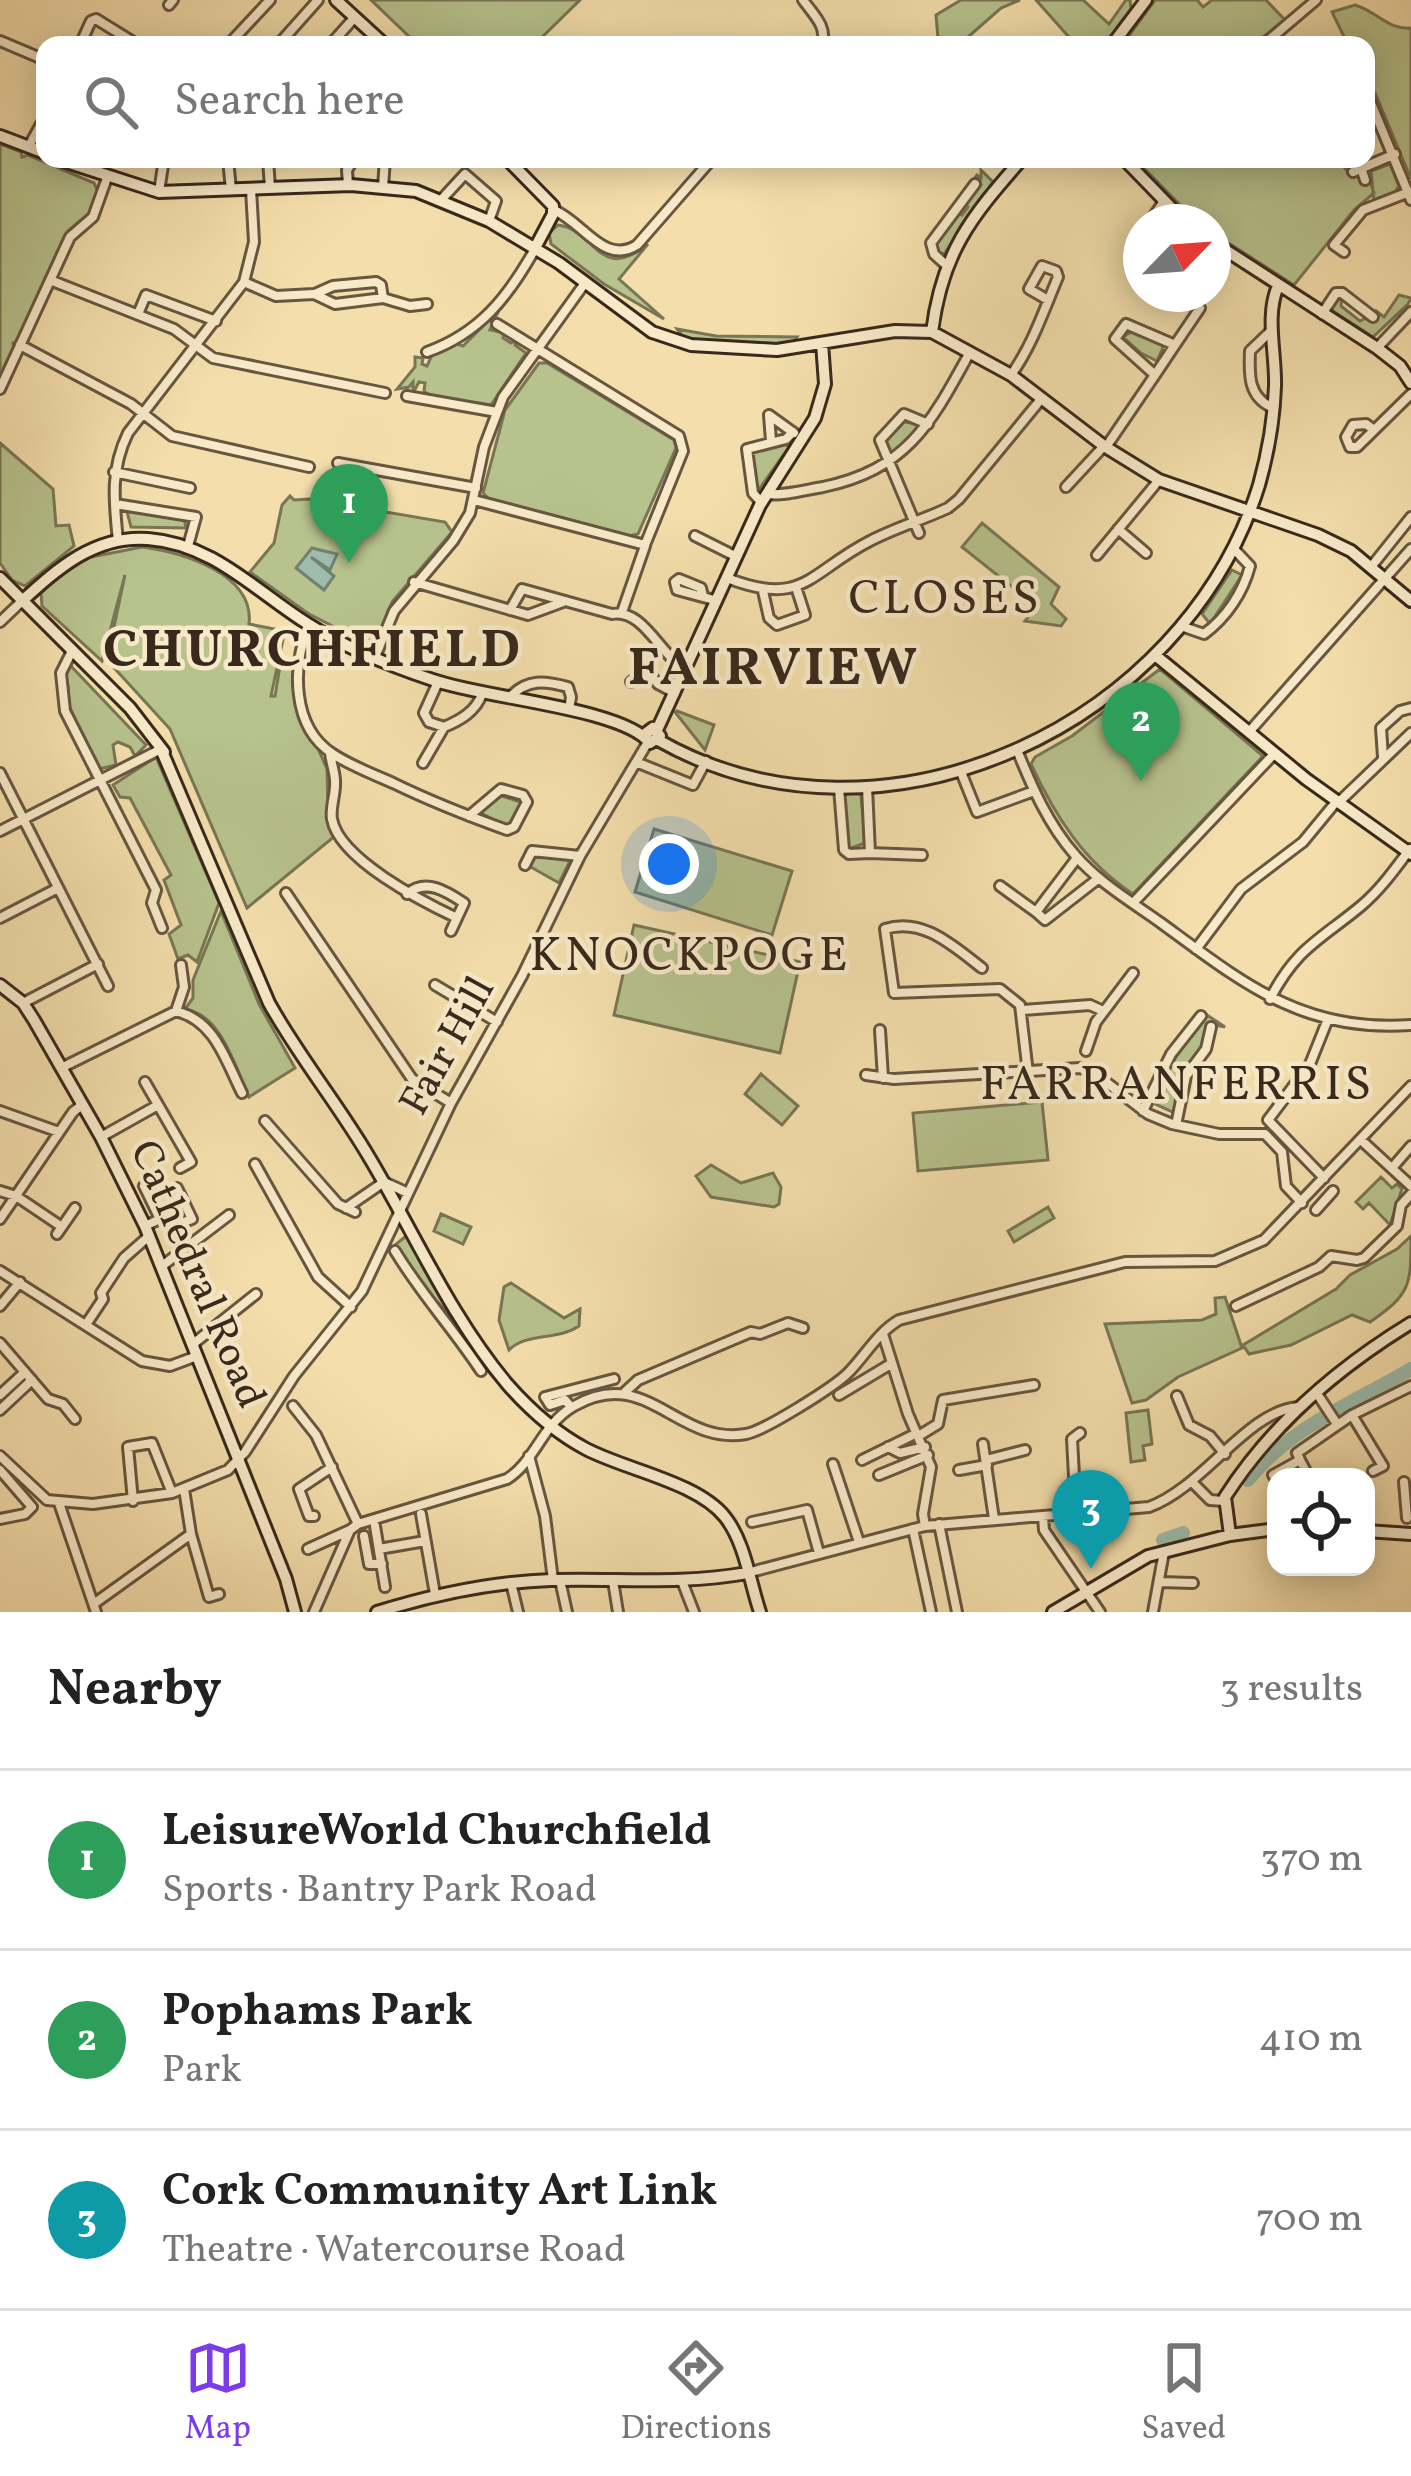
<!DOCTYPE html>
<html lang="en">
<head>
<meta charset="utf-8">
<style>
  :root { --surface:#fff; --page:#f2f2f2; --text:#222; --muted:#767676; --line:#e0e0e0; --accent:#7c3aed }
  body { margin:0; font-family:Vollkorn,serif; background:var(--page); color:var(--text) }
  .controls { position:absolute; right:36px; bottom:36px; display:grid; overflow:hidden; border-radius:24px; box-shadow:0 6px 30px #0003 }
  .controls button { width:108px; height:108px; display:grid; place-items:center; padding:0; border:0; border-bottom:3px solid var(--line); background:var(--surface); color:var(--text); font:60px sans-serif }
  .compass { position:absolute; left:1123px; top:204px; width:108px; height:108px; border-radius:50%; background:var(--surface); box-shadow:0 6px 30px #0003; rotate:65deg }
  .you { position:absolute; left:669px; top:864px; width:42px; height:42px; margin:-30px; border:9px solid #fff; border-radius:50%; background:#1a73e8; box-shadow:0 0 0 18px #1a73e833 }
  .badge { display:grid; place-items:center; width:78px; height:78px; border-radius:50%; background:var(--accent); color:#fff; font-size:39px; font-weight:700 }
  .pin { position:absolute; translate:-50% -99px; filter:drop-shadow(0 3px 6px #0008) }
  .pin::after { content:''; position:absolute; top:63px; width:42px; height:36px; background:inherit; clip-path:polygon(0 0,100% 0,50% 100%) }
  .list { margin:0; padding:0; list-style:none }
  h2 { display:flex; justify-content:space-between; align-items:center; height:156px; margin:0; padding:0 48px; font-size:51px }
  h2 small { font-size:39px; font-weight:400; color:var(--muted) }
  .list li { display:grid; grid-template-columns:78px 1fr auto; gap:36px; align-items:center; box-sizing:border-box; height:180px; padding:0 48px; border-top:3px solid var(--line) }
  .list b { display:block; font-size:45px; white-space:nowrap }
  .list p { margin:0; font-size:39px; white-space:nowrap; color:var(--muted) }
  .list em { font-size:39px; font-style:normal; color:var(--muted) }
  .icon { flex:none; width:66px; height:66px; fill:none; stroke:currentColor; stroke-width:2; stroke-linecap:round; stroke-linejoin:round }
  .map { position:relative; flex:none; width:1411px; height:1612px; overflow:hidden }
  .search { position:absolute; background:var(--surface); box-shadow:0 6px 30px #0003; left:36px; right:36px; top:36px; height:132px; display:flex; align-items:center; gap:30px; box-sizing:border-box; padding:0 42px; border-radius:24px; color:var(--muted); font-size:45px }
  .sheet { height:696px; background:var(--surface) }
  nav { display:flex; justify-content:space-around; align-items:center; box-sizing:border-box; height:168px; border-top:3px solid var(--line); background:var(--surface); font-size:33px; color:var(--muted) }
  nav a { display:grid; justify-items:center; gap:6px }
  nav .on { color:var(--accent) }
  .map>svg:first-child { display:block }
  .green { fill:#b7c28d; stroke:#787654; stroke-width:3 }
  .water { fill:#9cbcac; stroke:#748172; stroke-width:3 }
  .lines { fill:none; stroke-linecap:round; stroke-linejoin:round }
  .river { stroke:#9cbcac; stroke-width:14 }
  .street-casing { stroke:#685640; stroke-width:14 }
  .secondary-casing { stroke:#39291c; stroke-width:16 }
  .street { stroke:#f8eac9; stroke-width:8 }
  .secondary { stroke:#f8eac9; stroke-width:10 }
  .labels { text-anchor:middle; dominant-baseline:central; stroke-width:9; stroke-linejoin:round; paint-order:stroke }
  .street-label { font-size:42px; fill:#39291c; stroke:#f8eac9 }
  .quarter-label { font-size:48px; letter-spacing:3px; fill:#39291c; stroke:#f8eac9 }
  .district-label { font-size:54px; font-weight:bold; letter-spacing:3px; fill:#39291c; stroke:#f8eac9 }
</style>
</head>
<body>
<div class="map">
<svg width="1411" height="1612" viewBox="0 0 1411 1612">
  <rect width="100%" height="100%" fill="#f4dfac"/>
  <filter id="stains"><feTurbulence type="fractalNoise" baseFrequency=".00167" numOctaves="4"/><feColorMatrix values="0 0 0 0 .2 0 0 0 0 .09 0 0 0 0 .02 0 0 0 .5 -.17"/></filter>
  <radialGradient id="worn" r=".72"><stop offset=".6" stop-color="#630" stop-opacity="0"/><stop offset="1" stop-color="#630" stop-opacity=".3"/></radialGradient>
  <path class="green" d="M371,0H580L534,45H418Z
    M961,0H1020L1001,8L959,45H932L938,38L936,15Z
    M1036,0H1083L1109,24L1126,0H1130L1131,9L1104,45H1076Z
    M1155,0H1197L1203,7L1212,0H1266L1285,20L1253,45H1122Z
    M1355,5C1376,11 1388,30 1411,28V179L1375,93L1367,84L1366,45H1348L1332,12Z
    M0,144L21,152L22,157L28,155L94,183L98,191L90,213L68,231L18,341L13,343L14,350L0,380Z
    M1135,159H1337L1352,176L1357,175L1362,181L1369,179L1374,193L1354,210L1294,285L1213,233V222L1196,221Z
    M1390,164L1399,186L1395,192L1374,201L1371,171Z
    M981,170L993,182L944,254L938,253L936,242L958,213L962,215L968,207L964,202L981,185L974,179L977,175L981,178Z
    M558,225C597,230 598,284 648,244L619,279L664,319L604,284L551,244L549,233Z
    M1399,295L1411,298L1408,304L1373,337L1333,311L1332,305L1342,296L1341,306L1360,321L1366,318L1370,320L1377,314L1375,310L1384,317Z
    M499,310L490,330L505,333L503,338L511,343L517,340L515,345L526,353L491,405L431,396L424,391L425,383L419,382L413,393V382L409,387L397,389L415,367V357L423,358L422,364L427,366L432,355L457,344L463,346Z
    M677,329L716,336L797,337L793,343C755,347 721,345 683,337Z
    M1133,331L1164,345L1157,361L1141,353L1123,337Z
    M539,363H547L674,440L676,448L638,534L629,536L488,498L483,493L505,410Z
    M907,417L906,422L921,425L890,456L884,438Z
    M782,442L789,447L757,492L751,451Z
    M0,443L53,489L56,526L69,525L74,546L25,586L12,580L0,563Z
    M290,496L294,500L309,499L445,522L452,532L392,602L377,640L370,645L309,614L250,572L274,543L282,505Z
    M126,508L184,517L186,528L131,527Z
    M982,523L1059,587L1051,604L1066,619L1061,626L1025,621L1036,606L962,547Z
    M142,547C180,552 255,573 249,624L280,630L284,635L271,696H275L280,666L296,661L295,696L327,769L328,808L335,836L247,908L170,729L107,660L125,575L102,661L42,606L41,593L76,560Z
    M1232,570L1242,575L1210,624L1202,614Z
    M68,663L146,745L135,756L130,747L118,742L113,745L116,765L99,769L69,706L68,686L64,685Z
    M1160,669L1263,756L1133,894C1084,862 1055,816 1031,764L1035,757L1072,736Z
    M677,711L714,725L705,750L675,712Z
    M156,757L219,903L197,962L188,955L178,959L169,934L181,925L164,880L171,875L130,798L120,797L113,785Z
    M851,790L861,795L865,843L849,849L844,797Z
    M499,795L523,803L508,827L481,813Z
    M654,829L792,871L772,935L635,892Z
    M536,854L569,856L571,859L559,883L529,866Z
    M221,911L259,1004L295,1068L249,1097C235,1067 222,1015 185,1009L193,998V980Z
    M634,925L800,962L780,1053L614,1015Z
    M1207,1015L1225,1027L1210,1024L1206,1042L1184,1073L1175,1113L1153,1103L1175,1058Z
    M761,1074L798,1106L782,1125L745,1094Z
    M1042,1102L1048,1160L918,1171L913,1113Z
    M711,1165L741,1183L773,1173L781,1187L779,1204L774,1207L711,1197L696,1176Z
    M1381,1177L1392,1188L1397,1184L1402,1189L1390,1225L1369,1203L1363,1209L1356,1202Z
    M1048,1207L1054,1218L1014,1242L1008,1231Z
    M441,1214L471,1227L463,1244L434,1231Z
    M406,1236L450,1310L456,1321L420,1284L395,1245Z
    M1411,1236C1411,1285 1411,1294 1370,1322L1352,1315L1291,1345L1249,1354L1243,1345L1336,1289L1350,1275L1397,1249Z
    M511,1283L564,1318L580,1309L579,1326C557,1341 527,1332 509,1350L499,1320L504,1287Z
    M1225,1297L1242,1348L1178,1377L1146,1400L1132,1403L1105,1324L1202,1320L1216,1314L1215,1298Z
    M1148,1410L1152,1444L1143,1446L1145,1460L1131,1462L1126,1413Z"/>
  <path class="water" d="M312,548L337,554L330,570L311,557L334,576L324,590L296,568Z"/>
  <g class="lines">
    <path class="river" d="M1248,1480C1291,1426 1354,1403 1411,1369
      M1163,1540L1183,1533"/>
    <defs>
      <path id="street" d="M803,0C813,14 829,28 821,45
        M169,5L173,0
        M0,41L45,60
        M80,45L91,21L96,19L138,45
        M228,45L270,0
        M278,45L318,0
        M330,45L355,17
        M1263,45L1316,0
        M1366,91L1411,200
        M29,146L45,117
        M228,159L231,190
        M268,159L270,188
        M1361,168L1365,180
        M1353,172L1395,154
        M348,185L347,170L354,159
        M383,187L385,159
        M159,192L164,159
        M442,199L465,174L496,201L489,221
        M554,210C583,222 604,266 637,245L712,159
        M1150,222L1164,201
        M1132,250L1141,236
        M1344,252L1334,245L1363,210L1409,192
        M945,264L934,254L931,243L975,184
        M50,280L174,329L213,358L385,393
        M244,282L276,296L314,294L335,304L383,298L410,306L427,304
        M315,294L333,286L376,282L381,285L383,298
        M138,314L146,295L216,321
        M1322,314L1336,293H1342L1373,317
        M1272,330L1250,351C1249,375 1248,397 1273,408
        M20,345L131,404L172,436L309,467
        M1377,348L1411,312
        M427,352C480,333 508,297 535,249
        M1011,375C1032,346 1044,310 1058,277L1056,271L1042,266L1029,289L1048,300
        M1155,375L1175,345
        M0,389L70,237L93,217L107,178
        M407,396L497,412
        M1374,430L1366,424L1353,425L1346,437L1350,447H1357L1411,394
        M771,441L769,415L794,433
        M1106,447L1155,375L1115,339L1126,324L1175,345L1200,308L1179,294
        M338,463L476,488
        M114,472L190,488
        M1066,487L1104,446
        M767,494C785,496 805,490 823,487C908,469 931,423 970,352
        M474,500L645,545L683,451L679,436L497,324
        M761,502L753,493L747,449L786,439L793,432
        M115,504L196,517L188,546
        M1118,529L1146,553
        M919,533L880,440L904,414L928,424
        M695,536L735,556
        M118,541C114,501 110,470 128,433L244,282L254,242L251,189
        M1097,555L1159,480
        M1371,567L1411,517
        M727,578C804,608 809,572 870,541C895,528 922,520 948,508L959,499L1042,398
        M414,582L528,615L563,602
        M763,591L769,618L777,625L805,615L796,587
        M703,596L701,588L679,579L675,582L677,590L714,600
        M510,610L522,589L612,614C643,608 660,655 685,669
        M622,612L645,546
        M0,622L21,602
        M309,625C292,666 291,727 333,754C351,766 373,774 393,783C430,801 468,816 507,830L514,827L527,802L523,795L501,789L469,816
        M1181,626L1204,634C1226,618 1243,593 1250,566L1233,548
        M72,651L61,673L65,711L156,890L152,903L162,928
        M375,657L394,611L453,541L470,513L484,447L503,397L585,283
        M438,682L424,713L429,722L444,727C461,720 476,711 482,694
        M631,682L646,670L658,684L675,693
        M509,698C527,678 545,681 568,687L571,697L569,710
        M1249,732L1411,549
        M1017,750C1032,787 1048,824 1075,855C1099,883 1132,902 1161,923C1243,983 1303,1033 1411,1025
        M330,753C331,763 335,772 335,781C336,794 330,807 332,819C339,859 423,902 457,918L451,931
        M1383,757L1381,728L1400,711L1411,708
        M636,762L693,785L706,761
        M423,763L444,727
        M961,772L977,812L1034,791
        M0,773L108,986
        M839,788L844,850L849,854L870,853L867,787
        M1339,802L1411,733
        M0,831L161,749
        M870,853L922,855
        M1077,858L1036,912L1045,920L1099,878
        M525,865L532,851L580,856
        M1000,886L1036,912
        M286,893L412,1079L451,1103
        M407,894C426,878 446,891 464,903L457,918
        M1133,903L1274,754
        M0,918L58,888
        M1196,949L1241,889L1303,842L1336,802
        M982,968C953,946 923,917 885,929L894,993L1000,989L1020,1005L1028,1073
        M435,985L497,1022
        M1270,999C1296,948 1320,940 1361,906C1381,889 1395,869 1410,849
        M23,1003L98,964
        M1023,1010L1090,1005L1103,1011
        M176,1011L184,987L181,965
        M880,1030L883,1078
        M1086,1051L1096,1022L1133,973
        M61,1068L176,1011C215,1021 225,1059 242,1093
        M866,1075L894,1079L1080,1068L1094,1073L1148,1114L1172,1124L1219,1134H1265L1282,1152L1286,1186L1302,1203
        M145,1082L191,1162L180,1168
        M0,1111L59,1132
        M1143,1111L1171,1054L1201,1016
        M265,1121L338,1204L355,1212
        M1176,1125L1186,1076L1206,1049L1211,1027
        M101,1137L158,1105
        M1361,1140L1411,1186
        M255,1164L318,1277L351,1307
        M1392,1168L1411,1146
        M1324,1178L1268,1120L1310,1064L1328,1019
        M144,1186L160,1219L145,1226
        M0,1191L16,1196L62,1227
        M346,1208L384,1182L408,1193
        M1316,1210L1333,1191
        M0,1219L73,1112L82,1105
        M160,1219L184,1222L192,1219L177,1188
        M57,1234L75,1208
        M395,1251C421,1294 454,1330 481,1371
        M162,1266L229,1215
        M0,1271L142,1361L170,1366L197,1356
        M0,1306L20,1282
        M1236,1306L1319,1267L1331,1256L1357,1260L1364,1258L1397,1226L1401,1205L1411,1194
        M87,1323L103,1299L101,1293L124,1258L149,1236
        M883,1334L908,1414L931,1467L923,1514L925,1526
        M0,1343L48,1399L63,1404L75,1419
        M193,1344L256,1294
        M625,1392L638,1380L751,1332L760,1334L788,1323L803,1328
        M1316,1392L1337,1424
        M0,1395L25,1372
        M839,1395L889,1365
        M1177,1396L1189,1425L1210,1436L1225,1454
        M293,1406L316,1435L358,1524
        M571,1407L565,1400L550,1405L545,1397L614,1379
        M0,1410L32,1380
        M1352,1415L1383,1466L1373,1471
        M920,1435L938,1424L943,1400L1034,1385
        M983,1444L994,1519
        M888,1447L900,1453L925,1447
        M0,1456L47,1500L93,1504L172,1493L228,1470L245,1452L294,1376L362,1291L451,1103L522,976L580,856L648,742
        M529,1456L545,1516L553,1580
        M862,1460L911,1436
        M986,1460L1025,1450
        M1300,1460L1309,1477
        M833,1464L859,1542
        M0,1470L32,1507L25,1514L0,1519
        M959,1470L987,1465
        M879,1475L928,1455
        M1276,1479L1273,1475L1300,1460L1297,1453L1352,1415L1411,1386
        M1192,1482L1210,1500L1224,1501
        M1404,1482L1407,1518
        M133,1501L128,1447L152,1443L172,1493
        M59,1503L96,1612
        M1076,1513L1072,1439L1080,1433
        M421,1514L435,1594
        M314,1516H309L299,1489L332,1467
        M1043,1516L1044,1530L1100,1612
        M752,1522L807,1510L819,1553
        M939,1524L957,1612
        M375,1526L385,1587
        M913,1529L931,1612
        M191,1534L209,1597L219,1594
        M364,1536L369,1564H382
        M308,1549L350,1530
        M379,1549L425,1541
        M747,1573L925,1526L1149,1507C1204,1487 1247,1411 1298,1407
        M560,1580L567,1612
        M613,1581L618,1612
        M682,1581L694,1612
        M1160,1582L1193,1583
        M511,1583L518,1612
        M95,1603L191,1534L184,1489
        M314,1612L350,1530L358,1524L507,1479C535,1462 542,1424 574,1406C647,1364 677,1446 746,1434C764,1431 834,1387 848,1373C865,1356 877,1333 899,1320L1125,1262L1215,1261L1264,1240L1411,1086
        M1153,1612L1164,1552"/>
      <path id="secondary" d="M336,0L385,45
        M1112,45L1146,0
        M0,136L45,153
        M57,159L159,192L351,185L416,191L489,221L559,263L652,332L691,345L777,350L895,331L932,332L1011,375L1104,446L1159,480L1318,535L1351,551L1411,601
        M507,159L553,206V214L535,248
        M1124,159L1185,222
        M1213,242L1377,348L1400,366L1411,383
        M932,332C942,253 970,218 1022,159
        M0,578L130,708L164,752
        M21,602C58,568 95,535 148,539C214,544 255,591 308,624C346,648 391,666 433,680C482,698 623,708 650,743L660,736L653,728L645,734
        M1155,655L1306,779L1411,854
        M657,730L760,505L815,418L825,384L822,343
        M658,740C883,868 1185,724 1259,485C1268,453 1274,418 1275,386C1276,353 1265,316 1278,286
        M161,749L269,1003C299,1057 338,1104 369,1157C414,1232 451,1318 508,1385C530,1410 556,1433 586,1449C626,1470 697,1482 725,1517C745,1542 750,1583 760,1612
        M0,985L23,1003L34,1020L101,1137L145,1226L286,1579L295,1612
        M1366,1531L1411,1534
        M1230,1535L1225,1497C1271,1425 1339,1367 1411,1323
        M377,1612C435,1594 490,1582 551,1580C617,1578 682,1585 747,1573
        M1053,1612L1148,1556L1230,1535L1276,1529"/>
    </defs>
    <use href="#street" class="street-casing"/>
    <use href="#secondary" class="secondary-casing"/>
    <use href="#street" class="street"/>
    <use href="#secondary" class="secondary"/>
  </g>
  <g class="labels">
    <g class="street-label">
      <text transform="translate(449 1047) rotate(-61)">Fair Hill</text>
      <text transform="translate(196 1275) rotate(67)">Cathedral Road</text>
    </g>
    <g class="quarter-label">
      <text x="945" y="600">CLOSES</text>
      <text x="690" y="957">KNOCKPOGE</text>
      <text x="1177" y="1086">FARRANFERRIS</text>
    </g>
    <g class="district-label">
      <text x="313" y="652">CHURCHFIELD</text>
      <text x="774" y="670">FAIRVIEW</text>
    </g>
  </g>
  <rect width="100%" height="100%" filter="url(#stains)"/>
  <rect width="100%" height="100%" fill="url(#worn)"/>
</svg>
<div class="controls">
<button><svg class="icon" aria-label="locate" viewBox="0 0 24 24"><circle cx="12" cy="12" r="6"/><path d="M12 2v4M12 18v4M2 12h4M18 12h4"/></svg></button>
</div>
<svg class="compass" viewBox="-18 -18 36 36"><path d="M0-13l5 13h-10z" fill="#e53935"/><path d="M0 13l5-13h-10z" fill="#767676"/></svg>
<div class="you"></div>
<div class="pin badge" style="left:349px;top:563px;background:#2e9e5b">1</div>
<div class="pin badge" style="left:1141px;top:781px;background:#2e9e5b">2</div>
<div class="pin badge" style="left:1091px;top:1569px;background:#0f9aa8">3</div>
<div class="search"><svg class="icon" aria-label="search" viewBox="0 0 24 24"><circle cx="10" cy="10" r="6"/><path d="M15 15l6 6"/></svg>Search here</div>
</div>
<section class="sheet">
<h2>Nearby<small>3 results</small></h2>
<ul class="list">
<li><span class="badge" style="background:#2e9e5b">1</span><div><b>LeisureWorld Churchfield</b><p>Sports · Bantry Park Road</p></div><em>370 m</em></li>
<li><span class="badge" style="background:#2e9e5b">2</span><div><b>Pophams Park</b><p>Park</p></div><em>410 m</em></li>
<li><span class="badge" style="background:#0f9aa8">3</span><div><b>Cork Community Art Link</b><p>Theatre · Watercourse Road</p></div><em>700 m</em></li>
</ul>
</section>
<nav>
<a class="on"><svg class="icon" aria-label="map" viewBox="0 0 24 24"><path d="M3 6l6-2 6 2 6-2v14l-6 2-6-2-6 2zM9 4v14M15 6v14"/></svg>Map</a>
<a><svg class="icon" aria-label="directions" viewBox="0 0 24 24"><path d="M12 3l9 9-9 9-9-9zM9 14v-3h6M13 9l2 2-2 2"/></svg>Directions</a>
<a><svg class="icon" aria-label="saved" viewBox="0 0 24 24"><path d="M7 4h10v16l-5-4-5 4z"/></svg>Saved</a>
</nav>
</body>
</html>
